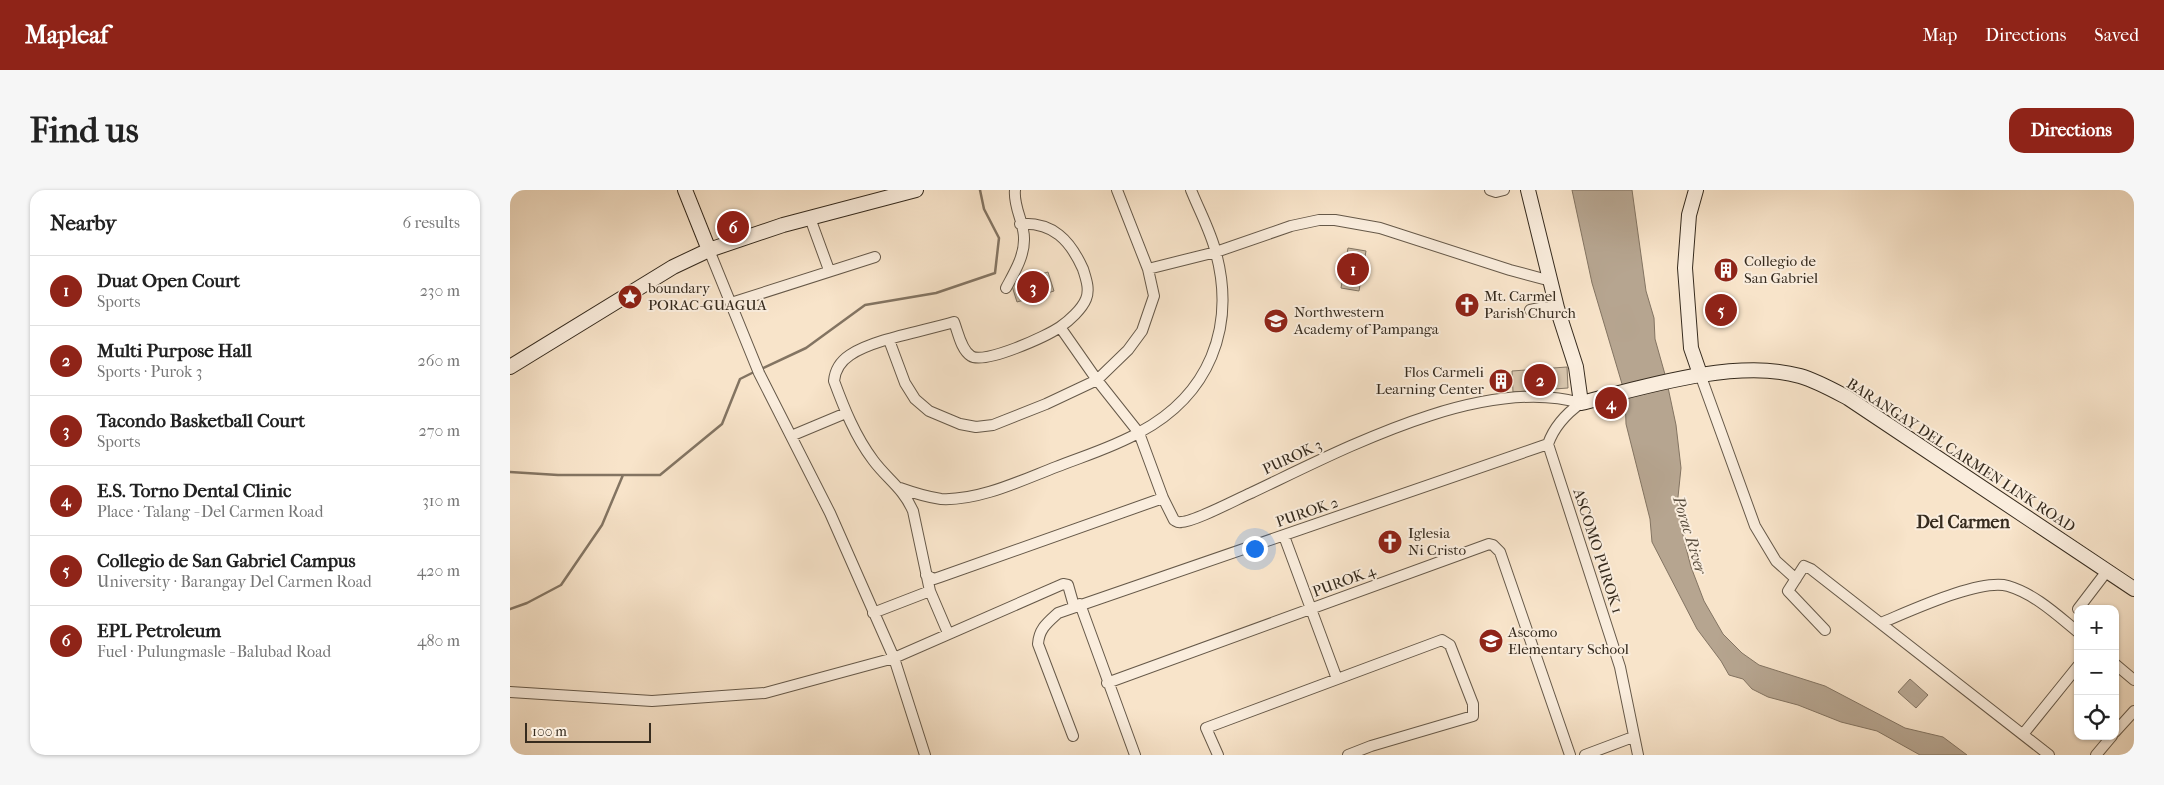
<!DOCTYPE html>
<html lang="en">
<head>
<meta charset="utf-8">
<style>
  :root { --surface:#fff; --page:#f6f6f6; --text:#222; --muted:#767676; --line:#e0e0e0; --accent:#8f2418 }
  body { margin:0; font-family:"IM FELL French Canon",serif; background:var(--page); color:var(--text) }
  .controls { position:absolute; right:15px; bottom:15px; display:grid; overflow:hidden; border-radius:10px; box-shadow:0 1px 4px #0004 }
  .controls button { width:45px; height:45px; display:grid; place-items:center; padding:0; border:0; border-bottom:1px solid var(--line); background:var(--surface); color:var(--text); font:25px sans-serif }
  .scale { position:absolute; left:15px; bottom:12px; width:126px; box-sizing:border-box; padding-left:5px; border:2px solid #362b1e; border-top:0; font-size:14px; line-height:18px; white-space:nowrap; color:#362b1e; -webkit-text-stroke:4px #faeddd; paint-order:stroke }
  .you { position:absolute; left:744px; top:358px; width:18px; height:18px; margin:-12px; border:4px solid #fff; border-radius:50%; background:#1a73e8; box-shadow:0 0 0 8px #1a73e833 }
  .badge { display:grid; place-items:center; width:32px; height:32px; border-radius:50%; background:var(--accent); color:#fff; font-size:16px; font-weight:700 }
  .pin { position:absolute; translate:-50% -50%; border:2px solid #fff; box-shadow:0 1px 5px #0006 }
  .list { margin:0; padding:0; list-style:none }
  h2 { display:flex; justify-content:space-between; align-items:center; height:65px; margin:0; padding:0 20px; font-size:21px }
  h2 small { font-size:16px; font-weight:400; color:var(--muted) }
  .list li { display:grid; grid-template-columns:32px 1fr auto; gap:15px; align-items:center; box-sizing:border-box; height:70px; padding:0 20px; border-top:1px solid var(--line) }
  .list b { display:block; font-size:19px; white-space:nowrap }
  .list p { margin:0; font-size:16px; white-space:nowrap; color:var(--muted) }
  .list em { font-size:16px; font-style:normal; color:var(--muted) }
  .icon { flex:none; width:28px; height:28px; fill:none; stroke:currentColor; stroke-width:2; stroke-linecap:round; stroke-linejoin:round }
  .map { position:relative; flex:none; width:1624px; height:565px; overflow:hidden; border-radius:15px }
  header { display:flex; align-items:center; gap:30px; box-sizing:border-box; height:70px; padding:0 25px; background:var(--accent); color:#fff }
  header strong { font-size:24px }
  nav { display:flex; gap:28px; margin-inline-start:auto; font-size:18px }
  .intro { display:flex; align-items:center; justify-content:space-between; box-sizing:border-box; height:120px; padding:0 30px }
  h1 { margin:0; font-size:35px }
  .button { padding:12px 22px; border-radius:15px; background:var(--accent); color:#fff; font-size:18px; font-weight:700 }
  main { display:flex; gap:30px; padding:0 30px }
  aside { flex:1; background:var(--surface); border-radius:15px; box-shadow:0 1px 4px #0004 }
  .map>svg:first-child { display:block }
  .pitch { fill:#d7c5ad; stroke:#867866 }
  .water { fill:#b6a590; stroke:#837462 }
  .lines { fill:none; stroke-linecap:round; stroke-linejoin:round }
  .stream { stroke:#837462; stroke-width:2.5 }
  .street-casing { stroke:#665949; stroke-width:12 }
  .secondary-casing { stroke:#362b1e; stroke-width:16 }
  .street { stroke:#faeddd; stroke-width:10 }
  .secondary { stroke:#faeddd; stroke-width:14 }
  .labels { text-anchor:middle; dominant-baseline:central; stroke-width:4; stroke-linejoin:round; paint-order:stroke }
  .poi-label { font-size:15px; fill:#362b1e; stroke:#faeddd; text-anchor:start }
  .street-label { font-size:15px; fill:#362b1e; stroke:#faeddd }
  .water-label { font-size:16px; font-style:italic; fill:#5c5040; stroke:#faeddd }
  .quarter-label { font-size:18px; font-weight:bold; fill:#362b1e; stroke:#faeddd }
</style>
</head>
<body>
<header>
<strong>Mapleaf</strong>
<nav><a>Map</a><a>Directions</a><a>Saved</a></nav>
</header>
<div class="intro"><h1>Find us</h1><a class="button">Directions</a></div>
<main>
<aside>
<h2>Nearby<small>6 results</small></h2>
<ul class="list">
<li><span class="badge">1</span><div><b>Duat Open Court</b><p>Sports</p></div><em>230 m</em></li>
<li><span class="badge">2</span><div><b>Multi Purpose Hall</b><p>Sports · Purok 3</p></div><em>260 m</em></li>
<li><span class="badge">3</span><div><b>Tacondo Basketball Court</b><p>Sports</p></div><em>270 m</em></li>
<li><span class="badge">4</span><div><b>E.S. Torno Dental Clinic</b><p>Place · Talang - Del Carmen Road</p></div><em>310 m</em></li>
<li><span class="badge">5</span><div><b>Collegio de San Gabriel Campus</b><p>University · Barangay Del Carmen Road</p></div><em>420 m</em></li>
<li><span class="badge">6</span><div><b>EPL Petroleum</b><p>Fuel · Pulungmasle - Balubad Road</p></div><em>480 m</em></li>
</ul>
</aside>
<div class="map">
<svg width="1624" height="565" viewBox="0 0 1624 565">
  <rect width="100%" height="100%" fill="#f8e4ca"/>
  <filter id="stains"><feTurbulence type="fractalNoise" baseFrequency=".004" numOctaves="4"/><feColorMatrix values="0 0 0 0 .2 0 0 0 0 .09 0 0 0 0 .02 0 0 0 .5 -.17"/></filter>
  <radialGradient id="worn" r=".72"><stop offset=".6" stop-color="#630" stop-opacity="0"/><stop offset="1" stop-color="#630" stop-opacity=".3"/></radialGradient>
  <path class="pitch" d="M838,58L856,61L849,101L831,98Z
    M538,82L544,101L507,112L501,93Z
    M1057,177L1058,198L1003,202L1002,181Z"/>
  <path class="water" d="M1062,0H1122L1136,101L1144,128L1145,149L1156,188L1166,235L1171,278L1168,307L1169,326L1175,354L1181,377L1194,411L1213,444L1232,463L1249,475L1315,496L1395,538L1433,547L1457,565H1410L1367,541L1331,532L1288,515L1258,507L1242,499L1233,489L1219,485L1211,471L1187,439L1142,352L1140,329L1116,234L1115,204L1082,93Z
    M1400,489L1418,505L1406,518L1388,502Z"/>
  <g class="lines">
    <path class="stream" d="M251,179L296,158L355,115L426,103L485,83L489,48L474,19L470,0
      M0,282L48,285H113
      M0,419L17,413L51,395L92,335L113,285H150L212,234L230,189L246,181"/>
    <defs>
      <path id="street" d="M980,0L986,2L994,0
        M300,28L319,80
        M199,60L249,183L320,323L384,468L415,565
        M638,79L706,62L781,36L809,30H825L870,38L1000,80L1041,91
        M496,98C504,83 514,67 514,50C515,34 503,17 505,0
        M221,113L365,67
        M1020,120L1030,118H1047
        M550,137L587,190L629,243L653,308L664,330C666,331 668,333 671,332C684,332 727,309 741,303C830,261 972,184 1071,213
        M379,150L395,193L405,209L419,221L450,234L466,237L483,235L536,214L587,190L618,160L632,141L644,106L638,79L607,0
        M1190,184L1245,336L1266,371L1286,389
        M281,246L336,223
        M1038,254L1110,477L1128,565
        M1038,254C1044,237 1057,223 1071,213
        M390,298C404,303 417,307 431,309C469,311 512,290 546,277C574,266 604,257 630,242C699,205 726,138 706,63C701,42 689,20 681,0
        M774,346L827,489
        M416,385L424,389L430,387L653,308
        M570,414L625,565
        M1568,419L1597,381
        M363,423L420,401
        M1371,433C1398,422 1470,388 1498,396C1525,404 1547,425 1568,442
        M1315,440L1278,401L1294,376L1301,379L1539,565
        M438,443L420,401L403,321C393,298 377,289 363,270C345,246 334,218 324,191C325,180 331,171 340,165C364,149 414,141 444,132C448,142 451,160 461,166C474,175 537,146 550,137C559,131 572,119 576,109C580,99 576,89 573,79C560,50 543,32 510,34
        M1605,474L1624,490
        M597,493L979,354L983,355L990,362L1060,565
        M0,502L142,511L255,503L384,468L553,394L558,395L564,416
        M1605,542L1624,521
        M1514,543L1568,476
        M563,546L528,454C529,439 537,433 548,423L1038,254
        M708,565L696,538L932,450L940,455L963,514V526L861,556L838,565
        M1075,565L1123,547
        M1586,565L1602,546"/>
      <path id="secondary" d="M175,0L199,60
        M1018,0L1047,118L1066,177L1071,213C1133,197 1227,168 1290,186C1307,191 1323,200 1338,208L1624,399
        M1186,0L1179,25L1175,78L1181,158L1190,184
        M0,177L163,77L199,60L273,35L406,0"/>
    </defs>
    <use href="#street" class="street-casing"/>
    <use href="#secondary" class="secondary-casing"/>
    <use href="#street" class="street"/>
    <use href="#secondary" class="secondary"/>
  </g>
  <defs>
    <symbol id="building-disc" viewBox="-11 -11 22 22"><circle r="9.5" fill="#8f2418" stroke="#faeddd"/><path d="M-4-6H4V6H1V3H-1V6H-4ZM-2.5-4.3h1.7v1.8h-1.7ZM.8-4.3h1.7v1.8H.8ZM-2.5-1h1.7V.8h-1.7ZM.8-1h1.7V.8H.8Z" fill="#fff"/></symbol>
    <symbol id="sight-disc" viewBox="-11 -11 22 22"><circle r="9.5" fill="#8f2418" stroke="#faeddd"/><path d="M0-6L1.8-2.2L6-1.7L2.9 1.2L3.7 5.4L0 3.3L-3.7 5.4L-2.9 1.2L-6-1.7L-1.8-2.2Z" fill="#fff"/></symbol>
    <symbol id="church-disc" viewBox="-11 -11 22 22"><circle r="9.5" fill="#8f2418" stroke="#faeddd"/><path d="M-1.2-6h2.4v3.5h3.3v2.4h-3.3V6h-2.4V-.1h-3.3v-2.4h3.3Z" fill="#fff"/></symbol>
    <symbol id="school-disc" viewBox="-11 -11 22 22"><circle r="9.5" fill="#8f2418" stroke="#faeddd"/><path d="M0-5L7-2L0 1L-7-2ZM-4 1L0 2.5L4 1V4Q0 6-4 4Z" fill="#fff"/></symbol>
  </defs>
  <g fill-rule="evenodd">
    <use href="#building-disc" x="1202" y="66" width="28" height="28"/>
    <use href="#sight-disc" x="106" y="93" width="28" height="28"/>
    <use href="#church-disc" x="943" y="101" width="28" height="28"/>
    <use href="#school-disc" x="752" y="117" width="28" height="28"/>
    <use href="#building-disc" x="977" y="177" width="28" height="28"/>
    <use href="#church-disc" x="866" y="338" width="28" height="28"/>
    <use href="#school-disc" x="967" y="437" width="28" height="28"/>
  </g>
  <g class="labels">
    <g class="poi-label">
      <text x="1234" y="71">Collegio de<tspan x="1234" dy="17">San Gabriel</tspan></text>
      <text x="138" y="98">boundary<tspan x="138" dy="17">PORAC-GUAGUA</tspan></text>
      <text x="974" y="106">Mt. Carmel<tspan x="974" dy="17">Parish Church</tspan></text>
      <text x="784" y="122">Northwestern<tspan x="784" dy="17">Academy of Pampanga</tspan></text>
      <text x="974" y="182" text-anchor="end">Flos Carmeli<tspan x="974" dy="17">Learning Center</tspan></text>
      <text x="898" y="343">Iglesia<tspan x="898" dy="17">Ni Cristo</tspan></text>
      <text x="998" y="442">Ascomo<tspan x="998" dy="17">Elementary School</tspan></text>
    </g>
    <g class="street-label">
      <text transform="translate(1451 265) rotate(33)">BARANGAY DEL CARMEN LINK ROAD</text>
      <text transform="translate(782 267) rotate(-25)">PUROK 3</text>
      <text transform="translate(797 322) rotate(-19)">PUROK 2</text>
      <text transform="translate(1088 361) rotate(72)">ASCOMO PUROK 1</text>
      <text transform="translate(834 391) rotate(-20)">PUROK 4</text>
    </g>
    <g class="water-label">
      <text transform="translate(1180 345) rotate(73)">Porac River</text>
    </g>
    <g class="quarter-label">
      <text x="1453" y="332">Del Carmen</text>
    </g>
  </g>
  <rect width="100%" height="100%" filter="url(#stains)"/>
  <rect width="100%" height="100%" fill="url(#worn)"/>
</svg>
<div class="controls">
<button>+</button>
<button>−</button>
<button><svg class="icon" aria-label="locate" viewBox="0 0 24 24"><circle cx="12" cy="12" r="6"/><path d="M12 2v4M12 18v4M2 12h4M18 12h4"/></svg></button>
</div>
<div class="scale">100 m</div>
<div class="you"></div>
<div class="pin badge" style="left:843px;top:79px">1</div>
<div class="pin badge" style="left:1030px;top:190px">2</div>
<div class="pin badge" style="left:523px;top:97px">3</div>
<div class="pin badge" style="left:1101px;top:213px">4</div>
<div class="pin badge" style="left:1211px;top:120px">5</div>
<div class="pin badge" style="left:223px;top:37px">6</div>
</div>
</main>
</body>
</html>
